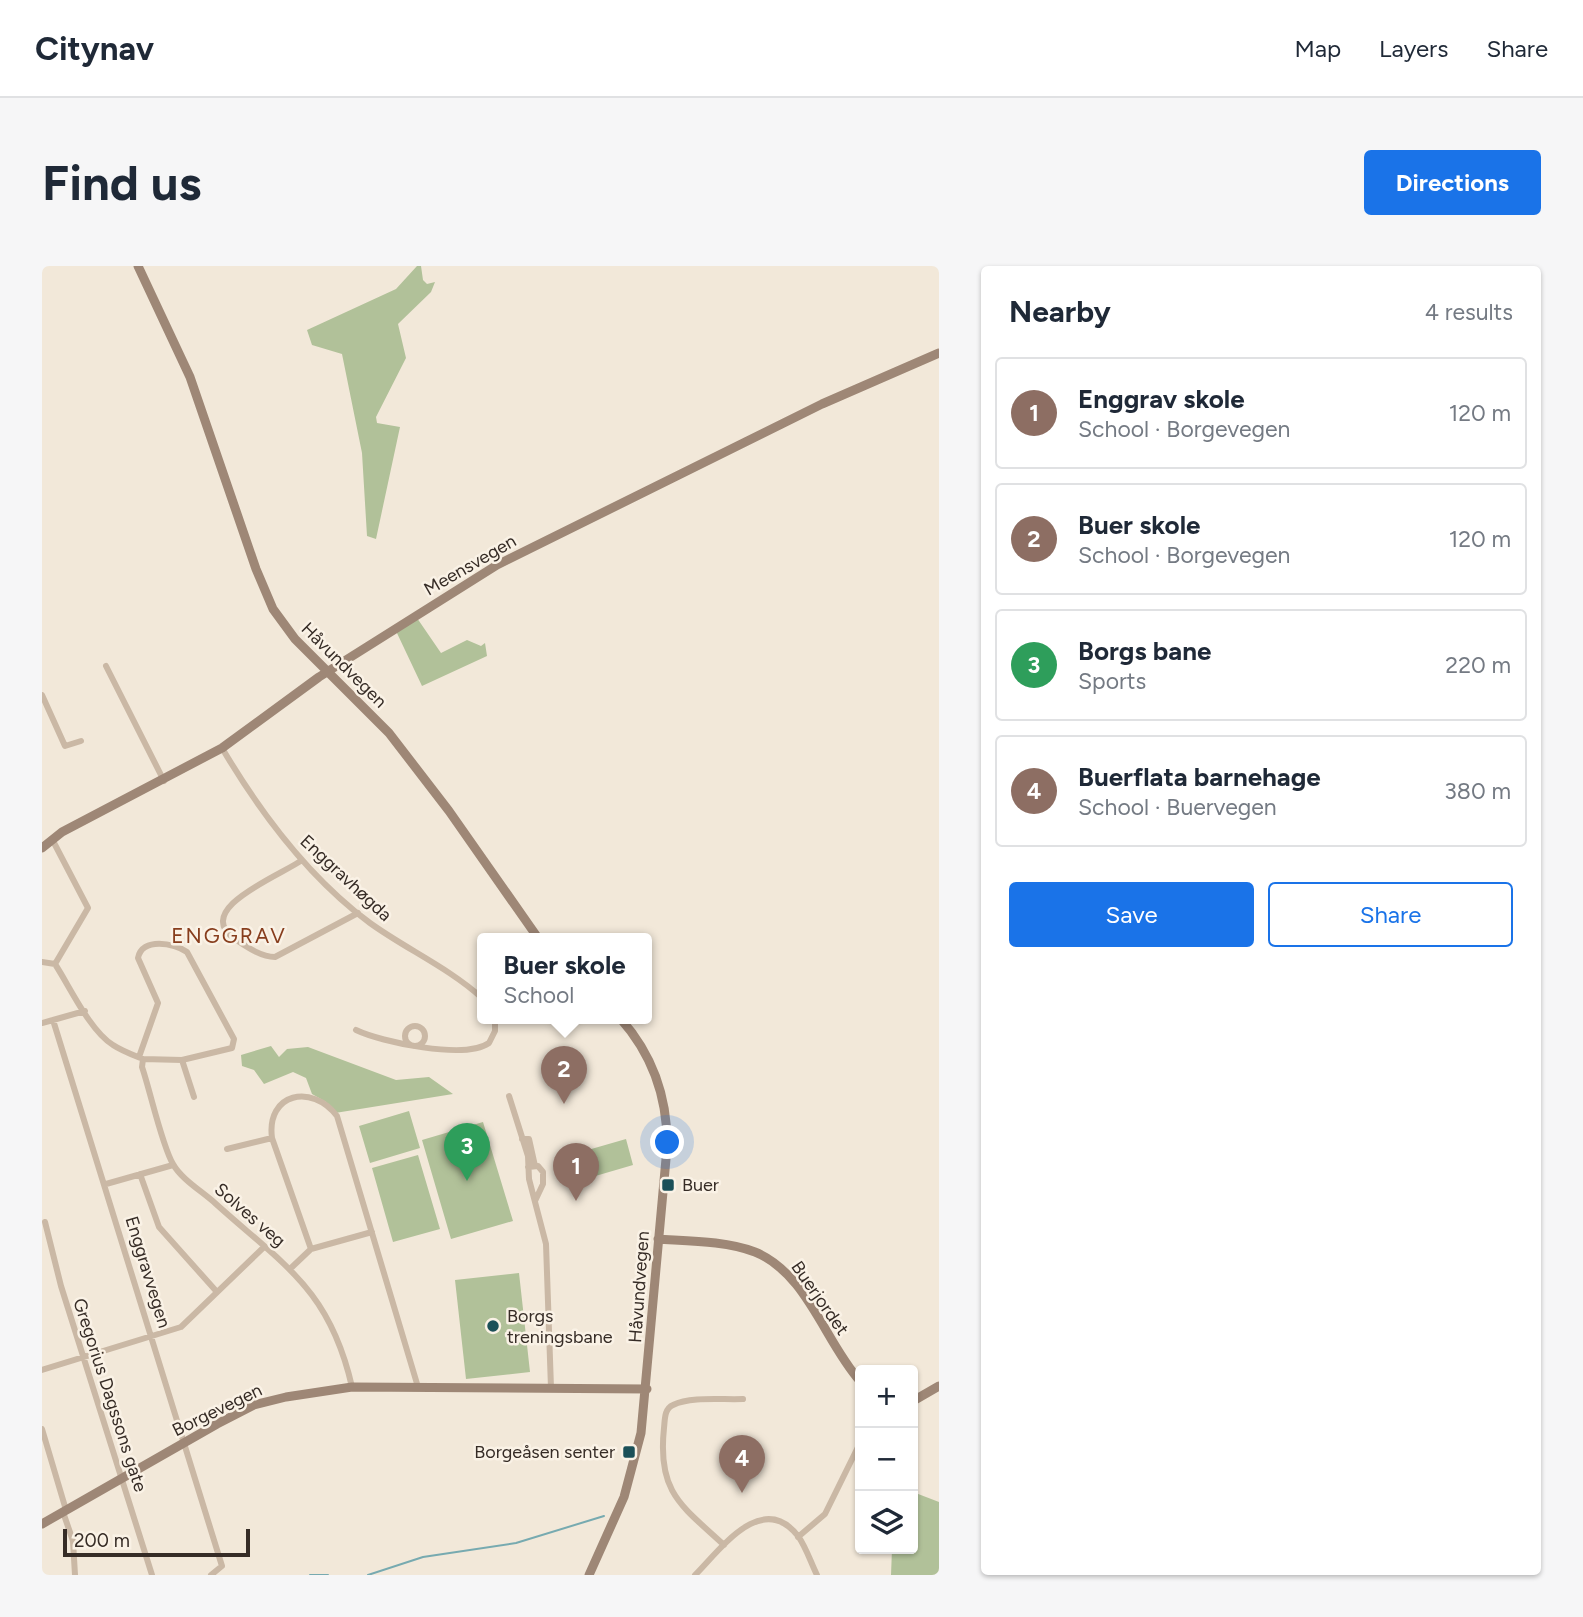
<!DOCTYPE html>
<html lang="en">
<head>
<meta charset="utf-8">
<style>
  :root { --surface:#fff; --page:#f6f6f7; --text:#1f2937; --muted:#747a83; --line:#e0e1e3; --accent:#1a73e8 }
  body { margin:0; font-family:Figtree,sans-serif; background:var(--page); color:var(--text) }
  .controls { position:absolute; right:21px; bottom:21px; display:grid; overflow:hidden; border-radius:7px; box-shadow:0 2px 5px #0004 }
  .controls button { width:63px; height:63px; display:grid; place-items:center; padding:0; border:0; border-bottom:2px solid var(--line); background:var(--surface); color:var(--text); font:35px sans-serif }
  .scale { position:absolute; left:21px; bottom:18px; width:187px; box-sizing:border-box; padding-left:7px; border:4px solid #362c26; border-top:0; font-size:19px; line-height:24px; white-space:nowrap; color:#362c26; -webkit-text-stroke:5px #faf2e6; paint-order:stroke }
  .you { position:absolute; left:626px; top:877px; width:24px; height:24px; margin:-18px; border:5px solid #fff; border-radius:50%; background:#1a73e8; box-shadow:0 0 0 10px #1a73e833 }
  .badge { display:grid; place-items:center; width:46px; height:46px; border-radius:50%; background:var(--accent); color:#fff; font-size:23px; font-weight:700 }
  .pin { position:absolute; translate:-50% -58px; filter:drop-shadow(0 2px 4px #0008) }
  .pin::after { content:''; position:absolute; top:37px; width:24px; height:21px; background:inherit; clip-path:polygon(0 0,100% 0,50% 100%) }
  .popup { position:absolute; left:435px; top:667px; width:175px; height:91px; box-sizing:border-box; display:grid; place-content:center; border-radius:7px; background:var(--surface); filter:drop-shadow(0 2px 5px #0005); font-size:23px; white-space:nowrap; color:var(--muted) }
  .popup b { font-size:26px; color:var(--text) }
  .popup::after { content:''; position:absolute; left:50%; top:100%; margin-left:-14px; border:14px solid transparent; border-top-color:var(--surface) }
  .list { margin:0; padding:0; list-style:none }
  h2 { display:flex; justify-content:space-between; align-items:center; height:91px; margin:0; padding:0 28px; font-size:30px }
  h2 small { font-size:23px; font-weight:400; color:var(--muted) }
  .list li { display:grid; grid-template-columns:46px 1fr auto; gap:21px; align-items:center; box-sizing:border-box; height:112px; margin:0 14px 14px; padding:0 14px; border:2px solid var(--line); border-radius:7px }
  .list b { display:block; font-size:26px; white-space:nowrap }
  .list p { margin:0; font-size:23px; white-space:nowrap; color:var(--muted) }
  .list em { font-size:23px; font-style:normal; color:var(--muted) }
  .actions { display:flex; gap:14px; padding:21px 28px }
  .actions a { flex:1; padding:16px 0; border:2px solid var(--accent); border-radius:7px; text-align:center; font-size:24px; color:var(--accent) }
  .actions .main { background:var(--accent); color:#fff }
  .icon { flex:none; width:38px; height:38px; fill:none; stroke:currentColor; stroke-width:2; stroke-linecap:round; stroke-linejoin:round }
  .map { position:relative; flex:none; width:897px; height:1309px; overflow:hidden; border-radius:7px }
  header { display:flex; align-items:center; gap:42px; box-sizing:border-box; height:98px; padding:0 35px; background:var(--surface); border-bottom:2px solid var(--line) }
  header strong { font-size:33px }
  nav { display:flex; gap:38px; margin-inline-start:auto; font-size:24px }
  .intro { display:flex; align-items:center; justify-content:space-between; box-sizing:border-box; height:168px; padding:0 42px }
  h1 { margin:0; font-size:49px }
  .button { padding:18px 32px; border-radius:7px; background:var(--accent); color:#fff; font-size:24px; font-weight:700 }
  main { display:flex; gap:42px; padding:0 42px }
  aside { flex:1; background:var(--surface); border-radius:7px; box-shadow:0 2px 5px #0004 }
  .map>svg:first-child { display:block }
  .green { fill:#b1c199 }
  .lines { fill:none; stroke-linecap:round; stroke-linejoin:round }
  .stream { stroke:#77aab0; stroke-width:2 }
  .street { stroke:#cab8a5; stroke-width:6 }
  .secondary { stroke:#9e8776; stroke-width:9 }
  .poi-dot { fill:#1b5058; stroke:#faf2e6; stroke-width:2.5 }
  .labels { text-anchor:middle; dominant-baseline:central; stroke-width:5; stroke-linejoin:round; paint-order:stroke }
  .street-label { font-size:18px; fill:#362c26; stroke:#faf2e6 }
  .poi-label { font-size:18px; fill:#362c26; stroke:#faf2e6; text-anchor:start }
  .quarter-label { font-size:21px; letter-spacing:2px; fill:#873d1d; stroke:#faf2e6 }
</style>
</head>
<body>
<header>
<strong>Citynav</strong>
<nav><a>Map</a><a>Layers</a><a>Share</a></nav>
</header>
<div class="intro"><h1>Find us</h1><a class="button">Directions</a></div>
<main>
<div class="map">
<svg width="897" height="1309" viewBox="0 0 897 1309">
  <rect width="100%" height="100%" fill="#f2e8d9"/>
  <path class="green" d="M375,0H379L381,14L385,18L393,16L389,26L356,58L364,92L334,151L335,157L358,161L334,273L325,270L320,187L300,88L270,79L265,64L354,23Z
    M375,352L399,387L425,374L439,380L443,377L445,390L380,420L354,365Z
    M229,780L237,791L245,783L266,781L354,814L387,811L411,828L293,847L284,836L270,828L264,812L251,806L222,818L212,804L200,800L199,789Z
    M367,845L378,882L328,897L317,860Z
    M441,856L471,955L409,973L380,874Z
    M584,873L591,899L550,911L537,903L532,888Z
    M376,889L398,963L351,976L330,902Z
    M477,1007L488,1106L424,1113L413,1014Z
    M871,1226L897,1236V1309H849L850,1283H871Z"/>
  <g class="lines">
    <path class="stream" d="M268,1309H286
      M326,1309L381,1291L474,1277L562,1250"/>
    <path class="street" d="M64,400L122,515
      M0,429L23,480L39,475
      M180,482C219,548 266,611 328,657C364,683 407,702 440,732
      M10,573L46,642L13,698
      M260,594C242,608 148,643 193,673C205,681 219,691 233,691L316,647
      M0,696L13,698C28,721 48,765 71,779C80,785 91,789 101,793L140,794L190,782L192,773L145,686C132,677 100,671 96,692L116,737L97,791
      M43,745L11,754L180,1300L169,1309
      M0,757L11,754
      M363 770a10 10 0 1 1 20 0a10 10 0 1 1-20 0Z
      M314,764C339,776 423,794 447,777L453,765V752
      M101,793L100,801C108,824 120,880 131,898C139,913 161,926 174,938C243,1000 288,1024 310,1121
      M140,794L152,831
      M467,830L486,890L487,913L504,978L509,1122
      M480,873H487L493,900
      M185,883L230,872
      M486,901L496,900L501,906V918L493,935
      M98,908L117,961L175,1026
      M64,918L131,899
      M3,956L19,1020L110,1309
      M269,983L230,872C224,827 270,817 295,850L376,1121
      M249,1002L269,983L330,966
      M0,1104L139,1061L222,981
      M0,1163L24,1244
      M21,1246L31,1275L33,1309
      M756,1271L783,1248L818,1177
      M682,1279C640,1240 615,1227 622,1162C623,1154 622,1143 631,1139C649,1130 681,1134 701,1133
      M653,1309C678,1284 720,1224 756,1270C764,1281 769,1297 775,1309"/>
    <path class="secondary" d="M96,0L148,111L214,303L231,343L253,373L347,467L407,545L496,672
      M0,582L20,566L180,482L277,411L455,299L780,138L897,87
      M616,973C647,975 684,975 713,986C765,1007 783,1076 818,1115
      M871,1135L897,1120
      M0,1258L175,1158L212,1139L244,1131L310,1121L605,1123
      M547,1309L582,1231L599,1167L625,882C626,834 611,789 578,752"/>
  </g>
  <g class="poi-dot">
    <rect x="619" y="912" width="14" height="14" rx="3.5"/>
    <circle cx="451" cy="1060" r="7"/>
    <rect x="580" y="1179" width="14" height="14" rx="3.5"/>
  </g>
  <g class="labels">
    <g class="street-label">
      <text transform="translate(428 299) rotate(-30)">Meensvegen</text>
      <text transform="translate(302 399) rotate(45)">Håvundvegen</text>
      <text transform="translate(304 612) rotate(43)">Enggravhøgda</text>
      <text transform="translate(208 949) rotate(41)">Solves veg</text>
      <text transform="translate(106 1006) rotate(73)">Enggravvegen</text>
      <text transform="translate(597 1021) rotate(-86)">Håvundvegen</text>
      <text transform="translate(778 1032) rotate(55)">Buerjordet</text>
      <text transform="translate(68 1129) rotate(72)">Gregorius Dagssons gate</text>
      <text transform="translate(175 1144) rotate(-26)">Borgevegen</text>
    </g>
    <g class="poi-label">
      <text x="640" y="919">Buer</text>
      <text x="465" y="1050">Borgs<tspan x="465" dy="21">treningsbane</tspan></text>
      <text x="573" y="1186" text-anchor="end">Borgeåsen senter</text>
    </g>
    <g class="quarter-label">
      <text x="187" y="669">ENGGRAV</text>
    </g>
  </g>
</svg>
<div class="controls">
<button>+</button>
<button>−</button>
<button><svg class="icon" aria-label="layers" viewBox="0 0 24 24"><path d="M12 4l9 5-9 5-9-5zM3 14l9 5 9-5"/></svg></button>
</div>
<div class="scale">200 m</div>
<div class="you"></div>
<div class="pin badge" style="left:534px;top:935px;background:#8d6e63">1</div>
<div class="pin badge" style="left:522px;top:838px;background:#8d6e63">2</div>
<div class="popup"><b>Buer skole</b>School</div>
<div class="pin badge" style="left:425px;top:915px;background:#2e9e5b">3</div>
<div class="pin badge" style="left:700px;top:1227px;background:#8d6e63">4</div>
</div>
<aside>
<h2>Nearby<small>4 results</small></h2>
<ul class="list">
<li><span class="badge" style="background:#8d6e63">1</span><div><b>Enggrav skole</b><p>School · Borgevegen</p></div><em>120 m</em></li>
<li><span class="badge" style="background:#8d6e63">2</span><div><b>Buer skole</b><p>School · Borgevegen</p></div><em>120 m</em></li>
<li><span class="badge" style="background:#2e9e5b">3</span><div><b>Borgs bane</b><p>Sports</p></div><em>220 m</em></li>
<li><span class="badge" style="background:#8d6e63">4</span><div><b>Buerflata barnehage</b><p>School · Buervegen</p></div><em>380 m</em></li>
</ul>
<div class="actions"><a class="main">Save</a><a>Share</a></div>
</aside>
</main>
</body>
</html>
